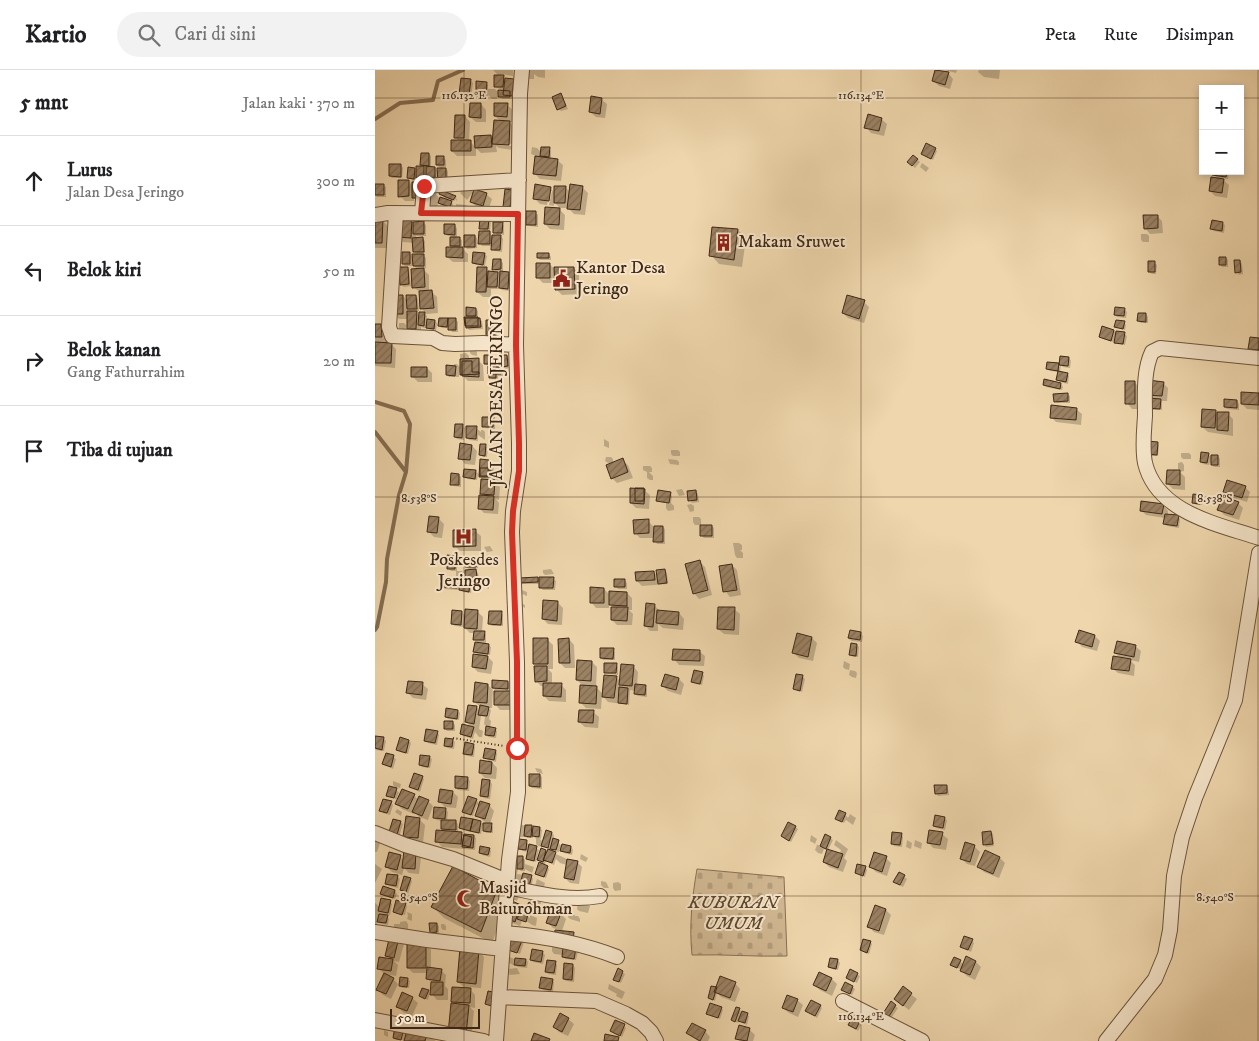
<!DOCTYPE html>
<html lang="id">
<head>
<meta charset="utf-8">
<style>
  :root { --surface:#fff; --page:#f2f2f2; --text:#202124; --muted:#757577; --line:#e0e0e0 }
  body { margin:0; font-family:"IM FELL DW Pica",serif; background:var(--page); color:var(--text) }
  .controls { position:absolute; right:15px; top:15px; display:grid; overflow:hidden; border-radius:0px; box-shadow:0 2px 8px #0003 }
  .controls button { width:45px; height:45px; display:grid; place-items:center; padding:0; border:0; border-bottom:1px solid var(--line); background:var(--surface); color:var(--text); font:25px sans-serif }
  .scale { position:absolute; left:15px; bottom:12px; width:90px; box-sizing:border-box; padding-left:5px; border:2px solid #3f2815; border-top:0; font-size:14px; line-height:18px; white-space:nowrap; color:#3f2815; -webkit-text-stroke:4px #f5e4c9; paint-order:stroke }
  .stop { position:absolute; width:15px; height:15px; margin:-11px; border:4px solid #d93025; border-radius:50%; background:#fff }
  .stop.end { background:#d93025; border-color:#fff; box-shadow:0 1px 5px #0008 }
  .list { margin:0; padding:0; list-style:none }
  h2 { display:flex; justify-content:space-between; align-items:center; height:65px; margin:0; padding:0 20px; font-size:21px }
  h2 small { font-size:16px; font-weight:400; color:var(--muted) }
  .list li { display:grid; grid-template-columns:32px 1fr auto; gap:15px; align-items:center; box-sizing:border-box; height:90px; padding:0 20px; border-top:1px solid var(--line) }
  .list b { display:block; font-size:19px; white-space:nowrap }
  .list p { margin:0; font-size:16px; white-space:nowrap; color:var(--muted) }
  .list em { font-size:16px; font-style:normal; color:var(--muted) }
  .icon { flex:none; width:28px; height:28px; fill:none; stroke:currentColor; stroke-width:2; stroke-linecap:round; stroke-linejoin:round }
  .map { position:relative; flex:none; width:884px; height:971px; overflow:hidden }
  header { display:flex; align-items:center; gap:30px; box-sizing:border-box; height:70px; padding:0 25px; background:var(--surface); border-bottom:1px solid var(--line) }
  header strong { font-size:24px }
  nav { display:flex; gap:28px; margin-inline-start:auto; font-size:18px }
  .search { width:350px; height:45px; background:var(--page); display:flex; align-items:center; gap:12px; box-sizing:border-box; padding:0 18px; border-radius:28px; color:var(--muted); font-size:19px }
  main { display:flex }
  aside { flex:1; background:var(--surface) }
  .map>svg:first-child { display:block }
  .cemetery { fill:url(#cemetery-stones); stroke:#887054 }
  .shadow { fill:#0003 }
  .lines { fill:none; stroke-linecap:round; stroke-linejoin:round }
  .stream { stroke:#856d51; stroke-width:4 }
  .building { fill:url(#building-hatch); stroke:#3f2815 }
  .minor-casing { stroke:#6b543b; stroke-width:16 }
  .path { stroke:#3f2815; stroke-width:2; stroke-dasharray:1 2.5; stroke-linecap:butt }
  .minor { stroke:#f5e4c9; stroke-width:14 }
  .route { stroke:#d93025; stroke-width:6 }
  .ticks { fill:none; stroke:#3f2815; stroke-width:1; stroke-opacity:0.45 }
  .labels { text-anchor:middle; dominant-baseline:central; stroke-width:4; stroke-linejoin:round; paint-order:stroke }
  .poi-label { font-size:18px; fill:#3f2815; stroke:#f5e4c9; text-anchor:start }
  .street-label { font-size:18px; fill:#3f2815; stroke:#f5e4c9 }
  .park-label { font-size:18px; font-style:italic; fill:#5c452e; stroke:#f5e4c9 }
  .ticks-label { font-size:12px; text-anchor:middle; fill:#3f2815; stroke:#f5e4c9; stroke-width:4; stroke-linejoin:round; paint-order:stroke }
</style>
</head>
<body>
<header>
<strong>Kartio</strong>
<div class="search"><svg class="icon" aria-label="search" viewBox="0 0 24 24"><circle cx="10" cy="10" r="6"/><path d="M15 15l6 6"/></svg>Cari di sini</div>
<nav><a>Peta</a><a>Rute</a><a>Disimpan</a></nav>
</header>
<main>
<aside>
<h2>5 mnt<small>Jalan kaki · 370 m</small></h2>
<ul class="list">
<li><svg class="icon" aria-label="ahead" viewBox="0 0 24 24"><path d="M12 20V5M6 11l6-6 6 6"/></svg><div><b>Lurus</b><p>Jalan Desa Jeringo</p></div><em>300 m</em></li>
<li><svg class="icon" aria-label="left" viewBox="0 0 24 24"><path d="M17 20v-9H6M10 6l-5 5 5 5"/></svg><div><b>Belok kiri</b></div><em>50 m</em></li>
<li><svg class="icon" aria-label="right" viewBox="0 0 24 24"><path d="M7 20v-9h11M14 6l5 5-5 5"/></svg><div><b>Belok kanan</b><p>Gang Fathurrahim</p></div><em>20 m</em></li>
<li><svg class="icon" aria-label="arrive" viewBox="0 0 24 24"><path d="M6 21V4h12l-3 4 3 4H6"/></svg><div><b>Tiba di tujuan</b></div></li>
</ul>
</aside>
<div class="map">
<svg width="884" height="971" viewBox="0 0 884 971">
  <defs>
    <pattern id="cemetery-stones" width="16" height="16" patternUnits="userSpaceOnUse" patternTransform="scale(1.25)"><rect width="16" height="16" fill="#d1b892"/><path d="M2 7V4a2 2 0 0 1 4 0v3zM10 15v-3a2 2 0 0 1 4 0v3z" fill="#b49e7d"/></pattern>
    <pattern id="building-hatch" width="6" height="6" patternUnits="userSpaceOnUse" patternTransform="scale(1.25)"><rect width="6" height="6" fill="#9b8264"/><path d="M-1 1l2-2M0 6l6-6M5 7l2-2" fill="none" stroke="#806a51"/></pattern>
  </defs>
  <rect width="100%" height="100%" fill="#efd6ac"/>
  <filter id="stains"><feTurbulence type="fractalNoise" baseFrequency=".004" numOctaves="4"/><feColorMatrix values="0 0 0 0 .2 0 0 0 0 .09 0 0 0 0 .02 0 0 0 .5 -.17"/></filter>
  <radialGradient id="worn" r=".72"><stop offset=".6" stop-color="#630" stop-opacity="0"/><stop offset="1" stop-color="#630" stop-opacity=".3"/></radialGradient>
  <path class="cemetery" d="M322,799L409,807L412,886C380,887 349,884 317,885C314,856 317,828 322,799Z"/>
  <path class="shadow" d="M118,0H138V6L126,4L130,9L138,10L140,12L139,27H137V29H127L122,24V29H117L113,25V28H104L102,26L111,13L113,15V19H120L124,23L125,19L120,17L124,6Z
    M150,0H170V8L163,7L159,4V9H152Z
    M561,0L573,3L578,9L575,19L564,16L558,11Z
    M570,0H582L581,3Z
    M604,0H625L624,9L609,7L603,2Z
    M95,10L98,13L96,27L88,26L85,23Z
    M186,25L193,39L186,41L183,39Z
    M226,29L232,34L230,48L221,47L215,42Z
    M106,34L111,40V52H101L95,47Z
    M132,35L138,40L137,52H134L140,58L139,74L123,73V75L139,76V80L124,78L121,76L122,82L106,83L101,78V86H82L77,81L84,71L80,67L90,46L95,52L94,71L101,77L116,66L119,69L126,52L120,46Z
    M506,49L512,54L509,66L496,63L491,57Z
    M157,77L162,78L166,82L174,79L176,81V89L182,90L188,95L186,111L165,109L159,103L161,86L156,84Z
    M560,79L562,81L558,90L547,84Z
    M54,84L56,86V98H60L64,102L66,99L62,95L68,87L71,90V97H68L73,101V113L54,110L51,107L52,113L64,128L72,130L65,124L80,127L82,129L81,132V129L79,131L72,128L78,134L77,139L66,135L63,132L62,144L44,133L39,128V131H30L25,126L33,111L38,116L44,113L34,108L39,99L42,102L43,97L49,98L46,95Z
    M538,86L545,92L540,98L533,92Z
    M547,93L554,98L551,102L545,97Z
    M26,95L28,98L27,108H17L15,106Z
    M839,101H854L853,109L846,108L854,115L852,128L840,126L835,121L843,109L838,104Z
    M0,115H8L11,117V127H2L0,125Z
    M91,116L98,122L92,130L85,123Z
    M190,117L196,123L207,117L213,123L210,145L199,144L193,138H185L179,132V136L174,135L177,121H174L172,135L165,134L159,128L175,118L180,123Z
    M111,124L117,129L113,141L102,137L96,132Z
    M81,134L91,135L94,137L81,141Z
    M184,139L190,145L189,160L175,159L170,154Z
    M161,143L163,145V157L155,156L152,154Z
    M782,146L787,151L788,163L775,164L770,158Z
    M113,149L116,152L115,161H113L117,166H123L119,162L127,153L129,156V165L124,164L128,169L127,182L120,181L117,179L118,176H107L105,173L110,162L106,158Z
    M0,150H7L12,155V173H15L12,178H0Z
    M36,151L39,153H48L51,155V166H41V169L47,168L50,171V183L47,184L51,188V198H47L54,205V222H57L62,227L63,243L50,244L52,246V250L60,251L62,253L61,261L46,257V264L38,263L31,256L30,266L23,263L24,253H29L33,257V249H24L19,244L28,226L33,231L41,226L43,229L44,241H39L45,246V243L52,244L47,239L45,222L38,217L43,200L37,194V196H30L28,194L35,184L39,188L43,185L39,182V173L28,172L22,167Z
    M847,153L850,155L849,163L839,161L837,159Z
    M80,156L82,158V168L87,170V178L93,184V192H78L72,187L79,178L76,175V166H73L70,164Z
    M363,160L371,168L367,197L344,194L336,185Z
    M766,164H772L774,166V172H768L766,170Z
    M100,166L102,168V178L92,179L90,176Z
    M109,184L112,186L110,196L101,195L98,193Z
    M174,184L176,187V190H165L163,187Z
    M851,188L853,190V197H847L845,194Z
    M126,191L128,193V203H134L136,205L135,221L127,220L124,217V219H116V227H108L102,222L112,199L115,202L122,203L119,199Z
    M865,191L867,194L868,204L864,205L862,202Z
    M779,193L782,195L781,204H777L774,202Z
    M174,194L181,200L198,198L204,203V224L187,225L181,219V213H168L163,208Z
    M32,198L34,200L36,216L29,217L26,214Z
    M489,232L494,237L489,253L473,248L468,243Z
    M101,239L103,241V249L107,251L108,259L94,260L92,257L95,249L92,245Z
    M741,239L750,240L752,242L751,248L742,247L740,245Z
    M771,244L773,247V253H766L763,251Z
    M65,249H80L83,252V262H77L75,258H67L64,256Z
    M120,251L122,254V267H115L113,265Z
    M749,253L751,255L750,260L743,258L740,256Z
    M0,255H6L11,261V274H16L21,279L20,298L0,296Z
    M728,258L739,261L742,264L749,263L752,266L750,275L743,274L739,271L738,272L728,269L726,267Z
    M95,279H100L102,282V286L97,285L95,283Z
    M91,283L94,286V290H103L108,295L109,311H93L84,302V307H74L72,305L79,297V294H82L86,298L85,284Z
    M117,286L120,289V298H126L128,300V306H123V310L117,309L115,307L114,296L110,294Z
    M132,286L134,289V298L130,299L128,296Z
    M686,288H694L696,291L695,298L688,297L686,295L685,302L692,304L694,306L693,314L685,312L683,310L684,302L675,301L672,299L683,295L685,297Z
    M52,298L57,303V312H43L37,306Z
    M670,311L686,314L688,317L687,320L671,317L669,315Z
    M759,312L765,318V339H757L752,333Z
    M788,313L793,318L792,331H787V340H776L773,324Z
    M692,324L695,326V333H682L680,331Z
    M884,324V340L872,339L867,334Z
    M862,331L864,334V340L852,339L850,337Z
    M701,339L707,344L706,355L681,352L676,347Z
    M840,341L842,343L853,344L858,349V366L833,362L827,357Z
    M118,348L120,350V359L111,358L109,356Z
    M87,356L90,358L89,370L82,369L80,367Z
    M101,358L106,362V360H108L110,362V370L103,365V371L94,370L92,368Z
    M229,369L234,372V378L229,376Z
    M782,373L784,375L783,386H774Z
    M97,376L102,381L100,395L90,394L85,388Z
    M110,376L113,378L112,387H108L106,385Z
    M296,380H303L305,382V386H298L296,384Z
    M806,383H814L816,385V389H808L806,387Z
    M833,384L837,388L843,386L845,389V397H839L835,392L834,395L828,394L826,392Z
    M231,387H236L238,389V393H233L230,391Z
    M293,389L302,390L304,392V395L295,394Z
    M247,390L253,395L258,408L242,413L237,408Z
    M113,391L119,396L118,402H123L128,408V412H119L125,417L124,430L121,429L124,433L123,444L109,443L104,438L110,427L106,423L107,409L103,404L102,410L92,409L90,407L100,401L105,405Z
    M807,392L809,395V401L805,402L810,407V420L798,419L793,414V401H805L803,399V393Z
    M268,396H275L277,398V402H274L278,406V410H275L272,408V402L268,400Z
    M84,405L86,407V417L79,416L77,414Z
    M870,417L875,422L872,432L855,427L850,422Z
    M307,419L310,425L304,426L301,420Z
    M269,420L275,425L274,439L261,438L256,433Z
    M320,421L323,424L324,432L317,433L315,430Z
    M295,423L297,426L296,433L299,436V440L293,441L291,438V433L285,432L283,430Z
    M826,426L828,428L827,435H821L819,432Z
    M863,433L868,438L864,450L849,445L844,439Z
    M316,434L319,436V441L315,442L312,435Z
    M788,435L793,441V445L803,447L805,449L804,458L792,456L790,454V448L771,445L766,440Z
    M318,447H324L326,449V455H320L318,452Z
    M64,449L69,454L67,468L59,467L53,461Z
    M273,451L279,457H288L290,459V474H282L280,471V468H265L260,463Z
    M337,456L339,458V468H329L327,466Z
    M100,461L106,466V481H85L80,476Z
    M358,473H364L367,475V480H365L368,483V488H362L360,485Z
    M115,476L118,481L112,482L109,477Z
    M80,487L82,489V501H87L89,503L87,510L97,515L96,523L88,522L84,518V520L70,519L67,516L82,514L86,518L87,509L81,506V501H76L73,498Z
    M100,488L102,491L103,498L99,499L103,503L104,509L94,510L91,507L96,501L91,497Z
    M325,492L330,497L337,525L324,529L319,523Z
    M357,495L362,500L366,525L355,527L350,521Z
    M176,499L179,504L170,505L168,503V500Z
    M290,500L292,503L293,514L267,516L262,511L279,502L283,507Z
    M110,507L115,509V512L110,510Z
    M178,509L181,511L180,520H168L165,517V514H147L145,512V510Z
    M249,510L252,513V519H243L240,516Z
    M109,514L114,516V519L109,517Z
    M229,519L235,525L252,523L257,528V540H254L258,544L257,555H242L237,550L238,537L234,533V538H221L216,532Z
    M147,520L152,522V526L147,524Z
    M145,533L150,535V538L145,535Z
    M183,533L188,538L187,555L173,554L168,549Z
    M279,535L285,541L304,543L309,549L308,560L288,558L283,554V561H275L270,555Z
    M359,539L365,544L364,565L349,564L343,559Z
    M102,541L108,547L107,562L111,564V574L116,577L115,585H111L118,592L116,604L103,602L98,597L104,586L100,582L104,574L100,570V563H95L89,557L80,556L77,554L87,542L91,547Z
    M126,543L128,545V556H117L115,554Z
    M476,562L486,563L488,566L487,572L477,571L474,569Z
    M720,566L725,571L722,581L707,577L702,571Z
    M437,568L442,573L438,591L424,588L419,583Z
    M194,569L199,575L200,598H190L185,593Z
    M173,570L178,575V599H173L177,603V614L186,615L191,620V632L174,631L169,626V616H166L161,611L163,597L159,594Z
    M482,575L484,577L483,587H478L475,584Z
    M760,576L766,581L764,592L755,590L760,595L759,606L743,603L737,598L746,589L740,583Z
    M238,580L240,582V590H228L226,588Z
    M324,581L330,586L329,596L304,595L299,589Z
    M469,591L475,594L474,600L480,601L482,603L481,608L477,607L474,605L475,600L470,599L468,597Z
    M217,592L222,597L221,617L228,624L241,607L246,612L258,596L263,602L262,616H270L272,619V627L263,626L260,624V621L255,620L254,635L233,632L227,625L226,639L211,638L205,632L209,617L202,610Z
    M241,594L243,597V605L233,604L230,602Z
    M327,603L329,606L327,615L320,614L318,612Z
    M427,606L430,609L427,622L419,619Z
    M304,609L309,614L306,625L293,621L288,616Z
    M119,611L133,612L135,614L134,622L142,640H125L120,634L131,620H120L118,618L117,638H113L116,640L114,649L116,651L115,658L122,661L121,668L113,667L111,664V656L109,654L110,647L106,646L104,659L108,661L107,667H104L100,662L98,669L88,666L86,664L97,658L91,652L102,637L105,641L106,637L99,632L113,615L118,620Z
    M47,614L53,619L51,630L38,628L33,623Z
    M83,641L85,643L84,650L73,649L71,647Z
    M218,642L224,647L223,658L210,657L204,652Z
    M78,652L80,655V661H72L70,658Z
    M62,662L64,665L62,675L53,673L50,671Z
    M9,669L11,671L9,681L1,680L0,672Z
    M78,670L80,672L79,679L72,678L70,675Z
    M34,671L36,673L33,684L25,682L23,680Z
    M98,675L100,677L99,687L92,686L89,684Z
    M120,681L122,683L121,692L115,690L122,698L121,709L110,708L105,703L115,692L110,688Z
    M12,684L21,689L18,699L8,694Z
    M54,687L57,689L55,698L47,697L45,695Z
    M160,698L166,699L168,704L162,702Z
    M165,705L167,707V719L157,718L155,716Z
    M47,707L49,709L45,722L38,719L35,717Z
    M92,708L95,711L94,721L83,720L81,718Z
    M18,711L26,714L25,718L20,717L18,715Z
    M108,711H115L117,714L115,729L109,728L106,726Z
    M571,716L573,718L574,725L563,726L561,723Z
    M15,718L24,722L22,728L24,729L39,725L43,730L53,731L58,736L53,750L44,747L40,742L39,744L27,739L22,734L23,730L13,726Z
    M78,722L83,727L81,738L70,737L64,731Z
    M101,730L105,734L114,735L119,741L115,754L118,757V763H111L109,760L110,752L101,745L104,736L102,735L98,746L89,742Z
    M16,732L18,735L15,745L8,743L6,740Z
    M22,739L27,742L26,746L20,742Z
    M71,740L73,742L72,751L81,752L83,754V763L99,766L101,768L100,780L67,777L62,771L70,762L67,759V751L62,750L59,748Z
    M470,744L473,748L475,744L481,748L478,755L471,750L469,753L461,748Z
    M569,748L572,750L570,760L561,758L559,756Z
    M44,749L50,755L48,773L35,772L30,766Z
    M25,752L28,754L23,770L17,767Z
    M105,752L108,754L106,764L88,760L85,758Z
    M414,753L423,759L416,772L407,766Z
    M143,754L148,755L151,758L156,757L159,760L165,758L167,760L166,769L164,768L169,773L177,763L179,765L178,769L183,771L185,775L196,777L198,780L197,785L189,783L184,779V782L178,781L175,778L174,781L190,788L194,791L202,792L207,797L204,814L195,813L190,808L192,795L185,793L181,789L179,795L171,791L169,796L164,790L171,781L173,783L174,779L167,774V777L163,776L161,774V769L158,765V768H152L150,765L149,767H144Z
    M616,762L618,764L619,776L611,777L609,774Z
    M526,764L528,767L527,777L519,776L517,773Z
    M567,764L573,769L571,780L558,778L553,772Z
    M436,765L442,769L440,774L446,776L455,768L458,770L453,780L449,779L447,784L443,783L440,780L442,775L435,771Z
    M0,766L6,770L2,782H0Z
    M138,770L151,771L154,775L164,780L161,792L152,788L154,782L147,781L145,776H140Z
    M461,770L473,779L469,788L472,791L468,802L454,797L449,792L453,781L469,786L465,783L466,780L459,775Z
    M532,770L537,773L536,779L531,777Z
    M540,770L547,773L546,779L539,776Z
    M599,776L605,782L600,796L592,794L586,788Z
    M114,779L116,781L115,787L107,785L105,783Z
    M610,782L625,788L630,793L624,808L609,802L604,797Z
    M41,783L46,788L44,804L34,803L29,798L27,805L17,802L12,797L25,786L29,791Z
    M206,784L213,788L211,792L205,789Z
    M137,786L148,788L150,790V794L159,797L157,803L150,799V801H146L143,798L142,804L156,806L158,809L155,822L139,817Z
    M511,788L516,793L512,806L501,802L496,797Z
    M0,794L7,799L0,813Z
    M172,797L174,799L171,808L162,804Z
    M490,797L492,800L490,807L481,803Z
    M524,803L532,809L528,817L522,814Z
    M22,806L25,809L23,818L14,816L11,814Z
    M35,809L37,811L33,824L28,822L26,820Z
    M162,809L170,813L168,820L160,816Z
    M226,811L231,812L234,818H229L226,815Z
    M243,812L246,814V820L240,821L238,818V813Z
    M8,818L20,821L22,824L20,829L9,826L7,823Z
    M135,820L145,824L142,831L135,828Z
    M224,820H231L234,826H227Z
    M121,821L132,832L117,873L69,848L58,837Z
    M156,826L167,830L165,835L157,833L155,831Z
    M15,832L17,834L15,845L9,844L14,849L13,855L6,854L3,851L1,855H0V833L5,837Z
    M182,832L192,835L195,838L194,842H198L200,846H203L205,849V852L195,849L193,847L194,842L183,839L181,836Z
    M203,832L212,834L215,836L213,843L204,841L202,839Z
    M138,833L146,836L151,842L150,844L155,848V845L162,848L161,856L157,855L153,852L147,851L145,856L137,853L132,848Z
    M30,834L32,836L30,845L19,842Z
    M162,838L164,840L161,845L152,839Z
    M511,840L516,845L509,865L499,862L494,857Z
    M32,842L37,844V851L32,849L33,846Z
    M186,844L191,849L187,861L178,858L172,852Z
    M31,851L33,854V859L22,860L19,858V854H25V852Z
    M62,854L66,858V854H69L71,856V860H68L64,856V864H58L56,862Z
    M139,867L149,872L145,884L134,880Z
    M24,869L29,874L24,892L19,891L23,895L21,906L9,904L4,899L16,890L11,885Z
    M597,870L599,873L596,882L586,877Z
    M495,872L497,874L494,884L489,882L486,880Z
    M50,874L56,879V899L66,900L71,905L70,916L73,919V930H62L57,924V913L52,909L53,903H38L33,898Z
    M177,876L185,877L189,881L200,880L203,882L201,890L190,889L188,885L179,884L177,881Z
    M104,881L109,887L106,918L93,917L100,925V938L95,937L99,941L96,970L74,963L78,919H91L83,912Z
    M158,881L168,883L170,885L168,894L158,892L156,890Z
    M133,886L139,889L138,895L131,891Z
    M151,890L153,892L152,898L143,897L140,894Z
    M463,890L465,893L463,900L457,899L454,897Z
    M585,891L589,895L601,892L606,897L600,910L592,906L585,899L576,895Z
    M180,892L182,895L181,905L173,904L171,901Z
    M198,895L200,898L199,912L191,911L189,909Z
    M142,898L145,904L135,905L133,902L132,899Z
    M244,900L250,904L246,913L240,909Z
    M482,904L485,906L482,913L473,908Z
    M18,909L23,914L16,929L8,925L3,920Z
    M32,909L35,911L34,918H27L25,915Z
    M457,909L462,914L457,926L445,920L439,915Z
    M177,910L179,912L178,922L168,920L166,918Z
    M360,913L365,919L360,932L346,927L342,923L340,931L334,928L342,919Z
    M234,914L250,922L247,929L241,926L242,924L233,919Z
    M477,917L480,919L477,925L468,920Z
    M528,918L542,929L534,940L526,934Z
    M53,921L55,923L53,930L45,926Z
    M37,928L43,933L37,946L28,942L23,937Z
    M422,930L428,935L423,947L414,943L408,938Z
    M445,936L447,938L442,948L432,941Z
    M520,936L523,938L515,950L511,947Z
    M346,938L348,940L345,949L332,943Z
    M364,939L366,942L374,946L372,955L367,953L364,950L363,953L357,950Z
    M481,942L490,948L483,961L474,955Z
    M193,949L199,954L193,966L184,962L179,957Z
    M249,956L251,958L247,967L236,961Z
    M365,957L375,960L380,965L378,971H364L362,968Z
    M21,958L31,962L29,970L51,965L61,971L21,970L19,968Z
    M9,960L13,962V967L9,965Z
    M330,961L335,967L333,971H323L313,963Z"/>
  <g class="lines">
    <path class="stream" d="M0,49L25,33L58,30L63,11L88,0
      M0,332L29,341L35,354L31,402L24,425L12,489L11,512L2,557L0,560
      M0,362L31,402"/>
  </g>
  <path class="building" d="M560,0L574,2L570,15L557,11Z
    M119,5H129L128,17H119Z
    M86,8L96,9L94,25L84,24Z
    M130,8L139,9L137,26L128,25Z
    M101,11L112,12L111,27L101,26Z
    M123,20L135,21V27H123Z
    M186,23L191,36L182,40L177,27Z
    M216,26L227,28L225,44L214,42Z
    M95,33H106V48L94,47Z
    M119,33H133L132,47L119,46Z
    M493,44L507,48L504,61L489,58Z
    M80,45H90L89,68H79Z
    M119,50L135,51L134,75L117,74Z
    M116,65L117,77L100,78L99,66Z
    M76,70H96V81H76Z
    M551,73L561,78L556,89L546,84Z
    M166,77H175L174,87L165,86Z
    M46,83H54V96L45,95Z
    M538,85L543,89L537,96L532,92Z
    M61,86H69V95H61Z
    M160,86L183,89L181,106L158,104Z
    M14,94H26V107L14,106Z
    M41,96H49V109L41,108Z
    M51,96L60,97V108H51Z
    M33,97L40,98L39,109L32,108Z
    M62,98H71V111H63Z
    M838,101H852L851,107L837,105Z
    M836,107L849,109L847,123L834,121Z
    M23,110H34V126L23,127Z
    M37,112H48V128H37Z
    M0,114H9V125H0Z
    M160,114L176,117L174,131L158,129Z
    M195,114L208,116L205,140L192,139Z
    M179,116H191L190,133H179Z
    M99,119L112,123L108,136L95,132Z
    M130,119L137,120L135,138L128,137Z
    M66,120L81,126L78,130L64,124Z
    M65,127L77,131L75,137L63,133Z
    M170,137L185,138L184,155L169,154Z
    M151,141H161V155H151Z
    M768,145H783V158L769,159Z
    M0,148H8L7,173H0Z
    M22,148L37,149L36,168L21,167Z
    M105,148H114L113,159H104Z
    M837,150L848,152L847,161L835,159Z
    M49,151V164H38V152Z
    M118,152H128L127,163H118Z
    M69,154H80V165L69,164Z
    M337,157L363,159L359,190L334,186Z
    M104,161H115V174H103Z
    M89,165H100V177H89Z
    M117,165H126L125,180H116Z
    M48,167L49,182H38L37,168Z
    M75,167H85V176H75Z
    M71,177H88V188L71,187Z
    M27,182H35V194H27Z
    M98,182L110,183L108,195L97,193Z
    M162,183H174V188H162Z
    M37,184H49V196H38Z
    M844,187H851V195H844Z
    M118,189H126V199L117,200Z
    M859,190H865L866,202L860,203Z
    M773,191H780V202H773Z
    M161,193H175V208H161Z
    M24,197H33L34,214L25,215Z
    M102,197H112L111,222H101Z
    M179,197H199L200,219L180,220Z
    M49,198L50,217L37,218L36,199Z
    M113,201L123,202L122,217H112Z
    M125,201L134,202L133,219L124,218Z
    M57,220L59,238L45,239L44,221Z
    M18,225H28V244H18Z
    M31,225H41L42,239H32Z
    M472,225L490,230L484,249L467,243Z
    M91,237L101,238V246H91Z
    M740,237L750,238L749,246L739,245Z
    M32,241H42L41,259H32Z
    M44,242H50L49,256L43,255Z
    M763,243H771V252L762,251Z
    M89,247H103V256H90Z
    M64,248H73L72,257L63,256Z
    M73,248H81V260H73Z
    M90,248H105L106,257L91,258Z
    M52,249L60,250L59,259L51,258Z
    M111,250H120V266H111Z
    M741,250L750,251L748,259L739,257Z
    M0,254H6L7,267H0Z
    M727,256L739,260L736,271L724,267Z
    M741,261L750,262L748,274L739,273Z
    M875,267L884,268V280L873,279Z
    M0,272L17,273L16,293H0Z
    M109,285H118V294H109Z
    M126,285H132L133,296L127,297Z
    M685,286L694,287L693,296L684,295Z
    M104,288V304L85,305V289Z
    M87,291H97V302H104V307L87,306Z
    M672,292L684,293L683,301L671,299Z
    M71,295L81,296L80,306L71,305Z
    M113,296L126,297V304H113Z
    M36,297H52V307H36Z
    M114,298L121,299V308H114Z
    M683,301L693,303L691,312L681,310Z
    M669,309L686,313L685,319L668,315Z
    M773,310L789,312L787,326L771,325Z
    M750,311H760V334H750Z
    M866,322L884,323V335L866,334Z
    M693,323V331L679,332L678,324Z
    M773,328L786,329L785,339L772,338Z
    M849,329L862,330V338L849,337Z
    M676,335L702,338L701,350L675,348Z
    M827,339L841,340L840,358L826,357Z
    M842,342H854L853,361L842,360Z
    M107,347H119L118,357H107Z
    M80,354H88L87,368L79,367Z
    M91,356H102L101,369L91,368Z
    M772,371L783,372L782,385L771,384Z
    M85,373L97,375L95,390L83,389Z
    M105,374H111L110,386L104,385Z
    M826,382L834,383L832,393L825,392Z
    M836,385H843V395H836Z
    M248,388L253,402L236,409L231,395Z
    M105,389L114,390L113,401H123V407H104Z
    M105,398H115V406H105Z
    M89,399L101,400L100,409L88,407Z
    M792,400H805V415L791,414Z
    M76,403L84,404V415H75Z
    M106,409L120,410L119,425L105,424Z
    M852,410L871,416L867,428L848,422Z
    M255,418L270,419L269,434L255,433Z
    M260,418H269V431H260Z
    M283,420L296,422L294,433L281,431Z
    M321,420L322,430L313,431L312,421Z
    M818,424L826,425L825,434L817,433Z
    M104,425L119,426L118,440L103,439Z
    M848,426L864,432L858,445L842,440Z
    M766,431L789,434L787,444L765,441Z
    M790,444L804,445L802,456L788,454Z
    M54,446L64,447L62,463L52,462Z
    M274,449V463L259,464L258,450Z
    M325,455H337V466H325Z
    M279,456H288V472H278Z
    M101,459V476L78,477V460Z
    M72,485L80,486V499H72Z
    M101,487V497H90V488Z
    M325,490L333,520L318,524L310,494Z
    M357,494L362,520L348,522L344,496Z
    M101,499L102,507L90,508V500Z
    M290,499L292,513L283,514L281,500Z
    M279,501L280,510L261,511L260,502Z
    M163,507V512L144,513V508Z
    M164,507H179L178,518H164Z
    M239,509H250V517H239Z
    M85,510L95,511L94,522L84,520Z
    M67,512L82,513V518L66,517Z
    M215,517L229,518V533H215Z
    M234,521L252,522V536L234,535Z
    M168,530L183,531L182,551L167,549Z
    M271,533L280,534L278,557L269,556Z
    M236,537H253L252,551L236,550Z
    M343,537H360L359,560L342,559Z
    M90,539L103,540L102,559L89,558Z
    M77,540L87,541L86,555L76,554Z
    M282,540L304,542L303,555L281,553Z
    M114,541H127L126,555L113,554Z
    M475,560L486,562L485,570L473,568Z
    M704,560L720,565L717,577L700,572Z
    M99,561H110L109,570H98Z
    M422,563L437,567L433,587L417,583Z
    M158,568H173V594H158Z
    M194,568L195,593H184L183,569Z
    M742,571L761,575L759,587L739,583Z
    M100,572L114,574L113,584L98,582Z
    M476,573L482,574L481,586L474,585Z
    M225,578H239L238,589L225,588Z
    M298,579L325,580V591L297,590Z
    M98,584L113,586L111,599L97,597Z
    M738,586L756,589L754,601L736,599Z
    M202,590L217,591L216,611L201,610Z
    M229,593H242L241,603H229Z
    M246,594L259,595L257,616L244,615Z
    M159,596H172V611L160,612Z
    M319,600L328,602L325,614L316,612Z
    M290,604L304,608L301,620L286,616Z
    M421,604L428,605L425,621L418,619Z
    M229,605L242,606L239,628L227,627Z
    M117,610L133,611V619L117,618Z
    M33,611L48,612L47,625L31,623Z
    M100,612L113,614L112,633L98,632Z
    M168,613H187L186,627L168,626Z
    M260,614L271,615L270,625L259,624Z
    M205,615L222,616L221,634L204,633Z
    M244,617L253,618L252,634L243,633Z
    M119,621H138V635H119Z
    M93,635L102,636L99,654L90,652Z
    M105,635L114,637L112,646L103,645Z
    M71,638L83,640L82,649L70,647Z
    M204,640H219L218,653L203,652Z
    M69,651H78V659H69Z
    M87,654L99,657L96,667L85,664Z
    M111,656L121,658L119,666L110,665Z
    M51,659L63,661L60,673L49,671Z
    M0,666L9,667L7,680L0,678Z
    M25,667L34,670L31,683L21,680Z
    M70,668L78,669L77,677L69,676Z
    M90,672L99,674L97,685L88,684Z
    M110,678L121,680L119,690L108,688Z
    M11,683L19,685L16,697L7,694Z
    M45,685L55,686L53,697L44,695Z
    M105,690L117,692L116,704L104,703Z
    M39,703L48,706L43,720L34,717Z
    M154,704H165V717L154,716Z
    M80,706L93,707L92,719L80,718Z
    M107,709L115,710L113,727L105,726Z
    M559,715H572V723L560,724Z
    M14,716L22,718L19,728L11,726Z
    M27,719L40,724L33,739L20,734Z
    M65,719L78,721L76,734L63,732Z
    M44,726L54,730L47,746L37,742Z
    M93,726L102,729L96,745L87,742Z
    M8,729L17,731L12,743L4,741Z
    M105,731L115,734L110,749L100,746Z
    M59,737L71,738L70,749L58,748Z
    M464,740L471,743L467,752L460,749Z
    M560,745L570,747L568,758L558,756Z
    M31,746L45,748L43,768L28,767Z
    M86,747L98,749L95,761L84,758Z
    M18,749L26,751L21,768L13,765Z
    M98,749L106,751L104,763L95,761Z
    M66,750H81V760L66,759Z
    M413,752L421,756L414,771L406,766Z
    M108,753H117L116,762L108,761Z
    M150,755H157L156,767L149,766Z
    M158,756L165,757L164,767L157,766Z
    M61,760L87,762L86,774L60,772Z
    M171,760L177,762L173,778L166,776Z
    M554,760L568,762L565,775L552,773Z
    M616,761L618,774L608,775L607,762Z
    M517,762L527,763L525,775L516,774Z
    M89,764L99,765L98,778L87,777Z
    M450,764L456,767L451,779L445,776Z
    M89,765L97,767L95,777L87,775Z
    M178,768L184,770L181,780L175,779Z
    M144,769L152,770L151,780L143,779Z
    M590,772L600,775L595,792L585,789Z
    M154,774L162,776L159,791L151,789Z
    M187,774L196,776L195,783L185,781Z
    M105,776L115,778L113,785L104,783Z
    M166,778L171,780L168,792L162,790Z
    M173,779L181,782L177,793L168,790Z
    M452,779L468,784L463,798L448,792Z
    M29,780L41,781L40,799L27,798Z
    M610,780L625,787L618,804L602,797Z
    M14,782L26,785L22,800L10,797Z
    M499,782L512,786L507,802L494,797Z
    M142,786H148V799H142Z
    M192,789L203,791L199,810L189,808Z
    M164,792L173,796L169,807L160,804Z
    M482,794L491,796L488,806L480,803Z
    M78,796L122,820L106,862L56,837Z
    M524,802L530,805L525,815L518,812Z
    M148,803L157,805L153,820L144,818Z
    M12,804L23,805L21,816L10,814Z
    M29,806L36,808L31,822L25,820Z
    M8,816L20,820L18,828L5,824Z
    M6,828L16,830L13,843L3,841Z
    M21,830L31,833L27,845L18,842Z
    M137,831L146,835L140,852L131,848Z
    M154,832L162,837L159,843L150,839Z
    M500,835L511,839L504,861L492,857Z
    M176,839L186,843L181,856L171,853Z
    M145,842L153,844L151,852L142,849Z
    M4,844L13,845L11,853L2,852Z
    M54,853H62V862L55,863Z
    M180,860L199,862L198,871L179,869Z
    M15,865L24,867L19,888L10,886Z
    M138,865L148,868L142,883L133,880Z
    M589,866L598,869L593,880L585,877Z
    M488,869L496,871L492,883L485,880Z
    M32,873H51V898H32Z
    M188,877L201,878L199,889L187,887Z
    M85,878L104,880L101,914L82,912Z
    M157,879L168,881L166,892L155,890Z
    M591,886L601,891L595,905L585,901Z
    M4,887L18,889L16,901L2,899Z
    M579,887L586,890L582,898L575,895Z
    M140,888L151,889L150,896L139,895Z
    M455,888L463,889L461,899L453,897Z
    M172,890L181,891L179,903L170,902Z
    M189,893L198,894L197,910L188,909Z
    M52,897L67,899L65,911L51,909Z
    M243,898L248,901L244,912L238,910Z
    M475,899L483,903L479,912L471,908Z
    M444,902L457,908L451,921L438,915Z
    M9,903L19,908L11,924L1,920Z
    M345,906L361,912L355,928L339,922Z
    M25,907L33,908L32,917L24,916Z
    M166,907L178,909L176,920L164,918Z
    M56,912H68V925H55Z
    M470,912L478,916L475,924L466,920Z
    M336,916L342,917L338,930L333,928Z
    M528,916L537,923L528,936L519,929Z
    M77,917L96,918L95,933L76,932Z
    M47,918L54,920L50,929L44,926Z
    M113,921L123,923L120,937L110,934Z
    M27,922L38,927L32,941L21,937Z
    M412,925L423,929L418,942L407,938Z
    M436,930L446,935L440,946L430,941Z
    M516,931L521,935L513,948L507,945Z
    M76,933L94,935L91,965L73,964Z
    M335,933L347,937L343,948L331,944Z
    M361,937L365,938L360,952L356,950Z
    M367,941L373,943L370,953L363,951Z
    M481,941L488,945L481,959L473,955Z
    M185,943L194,948L187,962L178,957Z
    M240,950L250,954L245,966L235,961Z
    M317,953L331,960L325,971L311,963Z
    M364,955L375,958L372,971L360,969Z
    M20,956L29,958L26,970L18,968Z
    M32,960L52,964L50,971H29Z
    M159,963L175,969L174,971H156Z
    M230,964L244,967L243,971H229Z"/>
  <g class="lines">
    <defs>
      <path id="minor" d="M21,143L14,257L17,266L58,268L67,273L80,274L108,273L141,275
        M47,143L49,116L144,110
        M0,145L13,143L143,144
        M884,288L785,278L777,282C768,301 770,326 770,346C769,361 767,378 770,393C782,443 843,454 884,468
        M0,763L30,775L78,789L132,811
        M132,817C163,823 193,832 225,826
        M0,862L52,870L127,879
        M129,863C167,866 206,873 242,887
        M124,927L221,931L251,944L267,953L276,962L281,971
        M468,931L547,971
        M0,950L109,971
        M121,971L134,790L143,722L142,592L137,462L138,441L144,401V373L141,275L145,24L147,0
        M731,971L780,909L790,885L795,860L799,806L807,767L820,728L860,630L884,483"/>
    </defs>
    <use href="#minor" class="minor-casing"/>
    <path class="path" d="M78,668L129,676"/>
    <use href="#minor" class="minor"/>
  </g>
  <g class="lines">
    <path class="route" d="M49,116L46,143L143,144L141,275L144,373V401L138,441L137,462L142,592V678"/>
  </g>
  <path class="ticks" d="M89,0V971M486,0V971M883,0V971M0,28H828M865,28H884M0,427H884M0,826H884"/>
  <defs>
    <symbol id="building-bare" viewBox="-9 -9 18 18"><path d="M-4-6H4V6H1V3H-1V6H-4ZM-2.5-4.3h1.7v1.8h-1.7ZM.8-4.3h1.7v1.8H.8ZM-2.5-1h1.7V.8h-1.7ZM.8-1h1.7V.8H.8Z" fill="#8f2418" stroke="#f5e4c9" stroke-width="2.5" paint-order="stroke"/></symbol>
    <symbol id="civic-bare" viewBox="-9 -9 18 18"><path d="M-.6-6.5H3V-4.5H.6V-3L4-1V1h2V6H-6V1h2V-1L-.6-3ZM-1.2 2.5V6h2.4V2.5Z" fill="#8f2418" stroke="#f5e4c9" stroke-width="2.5" paint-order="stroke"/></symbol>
    <symbol id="hospital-bare" viewBox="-9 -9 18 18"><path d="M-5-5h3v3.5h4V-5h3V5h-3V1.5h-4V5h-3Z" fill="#8f2418" stroke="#f5e4c9" stroke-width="2.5" paint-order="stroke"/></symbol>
    <symbol id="mosque-bare" viewBox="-9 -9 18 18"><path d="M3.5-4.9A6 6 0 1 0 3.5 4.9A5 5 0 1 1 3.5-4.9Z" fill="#8f2418" stroke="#f5e4c9" stroke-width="2.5" paint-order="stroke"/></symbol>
  </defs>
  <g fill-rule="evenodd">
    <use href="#building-bare" x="336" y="160" width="25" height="25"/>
    <use href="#civic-bare" x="174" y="196" width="25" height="25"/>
    <use href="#hospital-bare" x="76" y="454" width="25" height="25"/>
    <use href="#mosque-bare" x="78" y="816" width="25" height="25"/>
  </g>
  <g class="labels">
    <g class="poi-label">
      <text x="363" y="172">Makam Sruwet</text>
      <text x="201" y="198">Kantor Desa<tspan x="201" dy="21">Jeringo</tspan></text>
      <text x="89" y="490" text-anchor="middle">Poskesdes<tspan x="89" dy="21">Jeringo</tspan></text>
      <text x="104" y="818">Masjid<tspan x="104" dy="21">Baiturohman</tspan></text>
    </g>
    <g class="street-label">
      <text transform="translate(122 321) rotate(-90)">JALAN DESA JERINGO</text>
    </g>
    <g class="park-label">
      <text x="358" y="833">KUBURAN<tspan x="358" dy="21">UMUM</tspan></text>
    </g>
  </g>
  <g class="ticks-label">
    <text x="89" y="29">116.132°E</text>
    <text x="486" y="29">116.134°E</text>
    <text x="44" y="432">8.538°S</text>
    <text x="840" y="432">8.538°S</text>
    <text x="44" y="831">8.540°S</text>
    <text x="840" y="831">8.540°S</text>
    <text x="486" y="950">116.134°E</text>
  </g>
  <rect width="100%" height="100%" filter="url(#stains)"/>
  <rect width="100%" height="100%" fill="url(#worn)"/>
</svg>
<div class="controls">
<button>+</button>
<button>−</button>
</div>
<div class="scale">50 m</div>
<div class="stop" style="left:142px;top:678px"></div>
<div class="stop end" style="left:49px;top:116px"></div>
</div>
</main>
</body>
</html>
